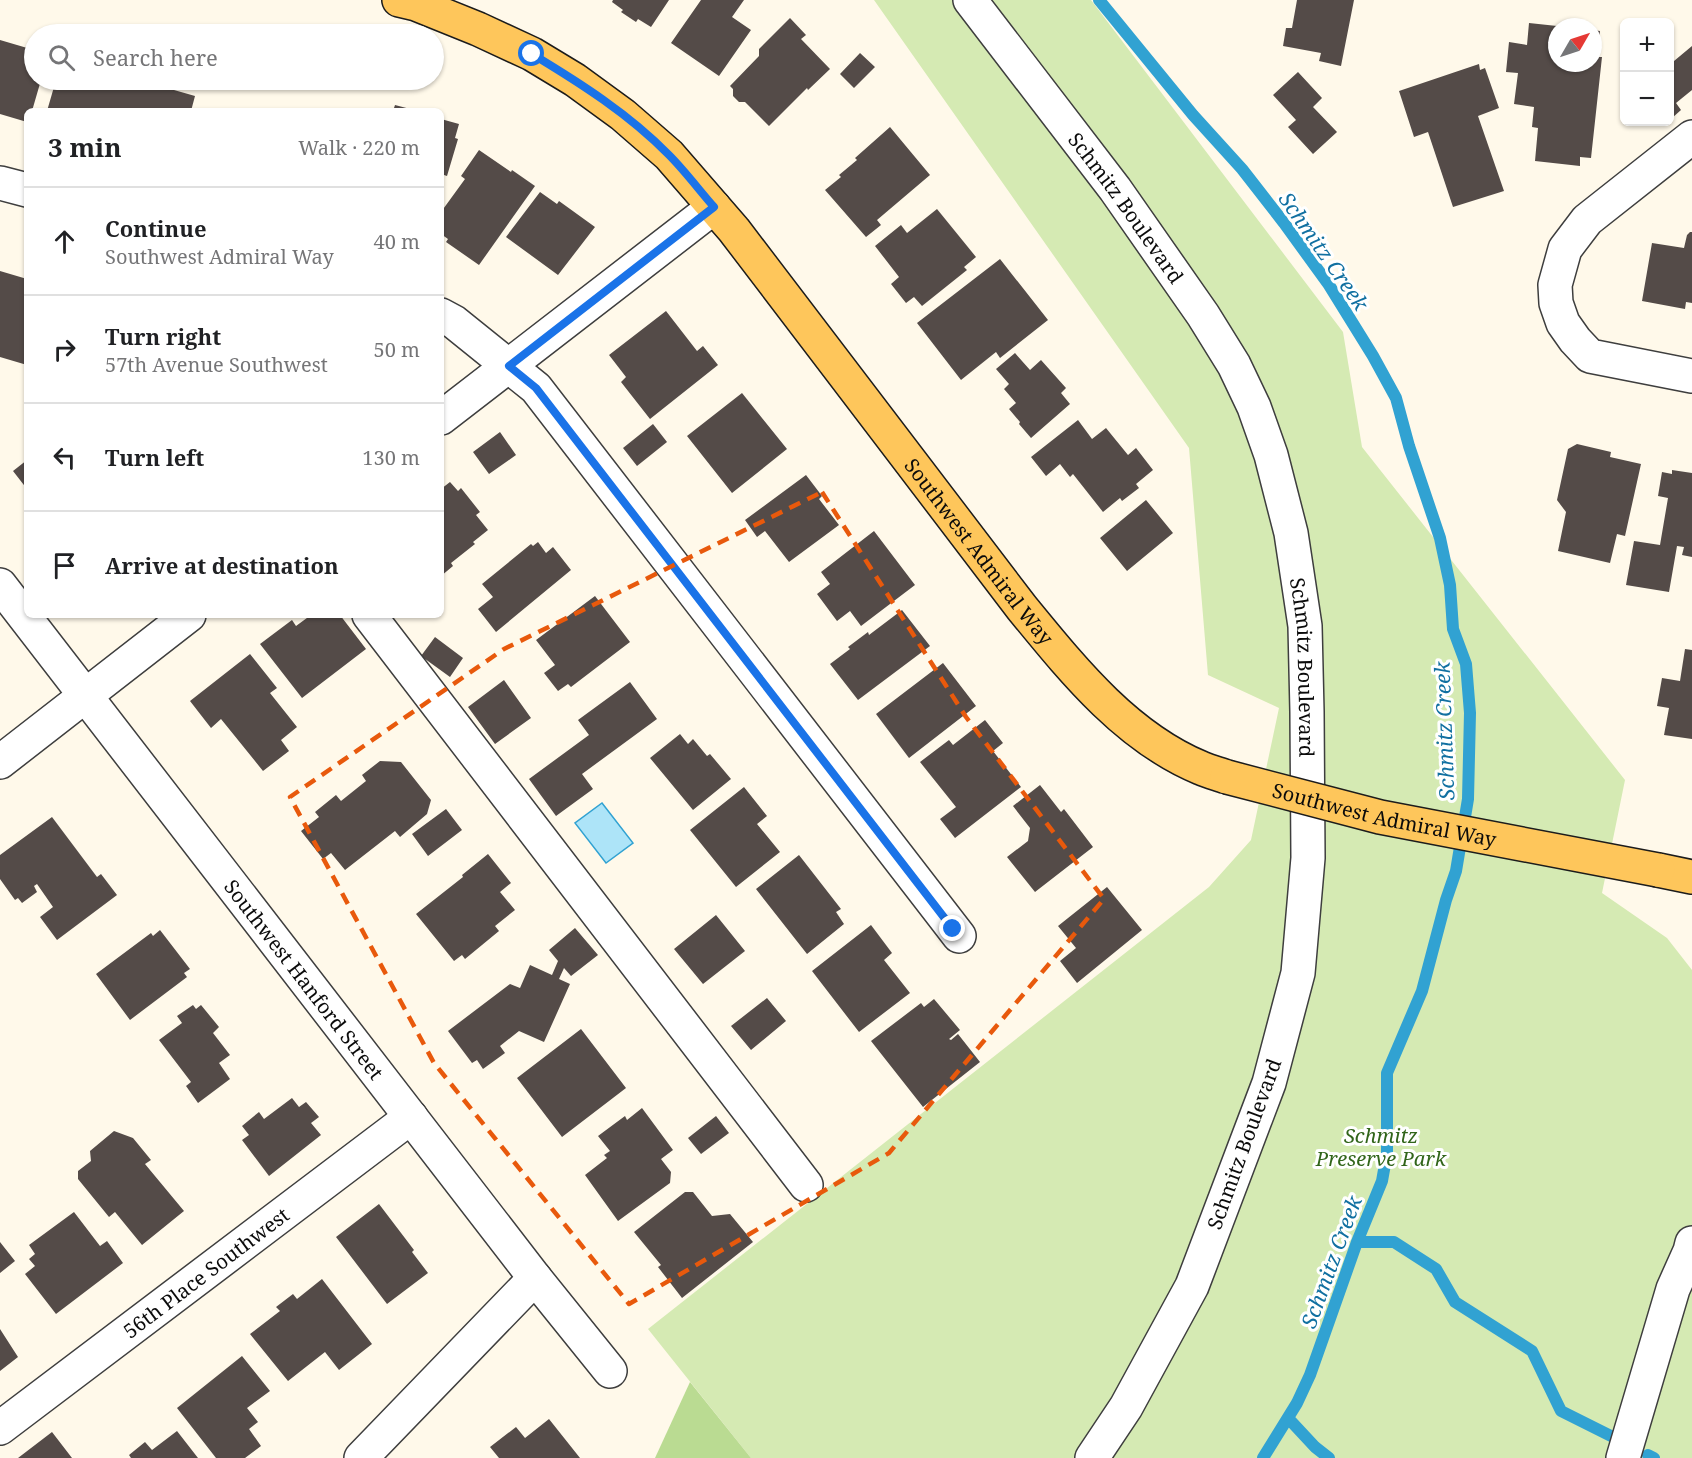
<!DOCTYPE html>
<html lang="en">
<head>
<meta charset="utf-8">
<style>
  :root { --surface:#fff; --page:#f6f6f6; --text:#202124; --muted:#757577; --line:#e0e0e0 }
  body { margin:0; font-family:"Noto Serif",serif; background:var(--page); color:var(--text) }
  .controls { position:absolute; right:18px; top:18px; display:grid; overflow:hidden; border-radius:9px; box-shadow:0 2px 4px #0004 }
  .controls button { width:54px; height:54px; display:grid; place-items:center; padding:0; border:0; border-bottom:2px solid var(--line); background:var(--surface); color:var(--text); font:30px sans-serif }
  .compass { position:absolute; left:1548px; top:18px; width:54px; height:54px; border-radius:50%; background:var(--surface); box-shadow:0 2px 4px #0004; rotate:51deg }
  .stop { position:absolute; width:18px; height:18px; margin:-14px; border:4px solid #1a73e8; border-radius:50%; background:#fff }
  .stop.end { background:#1a73e8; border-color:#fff; box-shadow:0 2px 6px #0008 }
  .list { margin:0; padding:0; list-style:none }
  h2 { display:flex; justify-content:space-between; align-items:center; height:78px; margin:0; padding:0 24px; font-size:26px }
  h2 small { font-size:20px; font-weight:400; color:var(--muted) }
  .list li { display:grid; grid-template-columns:39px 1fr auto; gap:18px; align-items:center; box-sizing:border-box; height:108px; padding:0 24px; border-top:2px solid var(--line) }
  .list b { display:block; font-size:22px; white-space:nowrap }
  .list p { margin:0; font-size:20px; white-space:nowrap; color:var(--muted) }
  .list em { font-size:20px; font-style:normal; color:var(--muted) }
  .icon { flex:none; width:33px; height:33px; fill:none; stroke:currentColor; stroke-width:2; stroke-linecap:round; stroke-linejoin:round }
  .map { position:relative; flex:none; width:1692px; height:1458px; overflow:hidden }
  .search { position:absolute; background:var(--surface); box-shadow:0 2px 4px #0004; left:24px; top:24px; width:420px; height:66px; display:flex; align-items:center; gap:15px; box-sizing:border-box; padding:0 21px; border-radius:33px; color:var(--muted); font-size:22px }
  .panel { position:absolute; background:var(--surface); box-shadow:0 2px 4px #0004; left:24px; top:108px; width:420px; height:510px; border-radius:9px }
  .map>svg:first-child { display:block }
  .green { fill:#d5eab3 }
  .forest { fill:#badb92 }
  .water { fill:#ade4f8; stroke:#31a2d2; stroke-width:1.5 }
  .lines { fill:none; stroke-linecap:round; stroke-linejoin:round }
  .stream { stroke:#31a2d2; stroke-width:12 }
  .building { fill:#544b48 }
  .minor-casing { stroke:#3e3e3e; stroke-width:36 }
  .major-casing { stroke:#1c1c1c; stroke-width:36 }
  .minor { stroke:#fff; stroke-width:33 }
  .major { stroke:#fec65b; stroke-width:33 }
  .major-bridge-casing { stroke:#1c1c1c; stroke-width:36; stroke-linecap:butt }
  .major-bridge { stroke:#fec65b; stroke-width:33 }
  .route { stroke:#1a73e8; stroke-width:8 }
  .marked { fill:none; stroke:#e8590c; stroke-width:4.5; stroke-dasharray:12 8; stroke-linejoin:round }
  .labels { text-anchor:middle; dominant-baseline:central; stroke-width:6; stroke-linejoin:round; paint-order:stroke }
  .street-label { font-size:20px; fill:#0b0b0b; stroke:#fff }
  .park-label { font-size:20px; font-style:italic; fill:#31651a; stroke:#fff }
  .water-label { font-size:21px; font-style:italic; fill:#1170a1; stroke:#fff }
</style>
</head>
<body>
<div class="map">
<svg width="1692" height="1458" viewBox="0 0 1692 1458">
  <rect width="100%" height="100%" fill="#fff9ea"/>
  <path class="green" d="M874,0H1091L1343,332L1362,447L1625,780L1602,893L1667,938L1692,970V1458H751L648,1329L1209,887L1251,840L1279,708L1208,675L1189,448Z"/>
  <path class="forest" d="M690,1382L751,1458H655Z"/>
  <path class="water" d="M602,803L633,843L606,863L575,823Z"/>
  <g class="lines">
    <path class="stream" d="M1099,0L1193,115L1242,169L1284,223L1329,285L1373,356L1396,398L1409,446L1440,538L1450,585L1453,629L1466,664L1470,713L1468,799L1456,871L1446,900L1422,991L1387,1073V1153L1382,1181L1357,1242L1310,1375L1297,1403L1263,1458
      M1357,1242H1394L1436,1269L1455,1302L1532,1351L1561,1411L1621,1441
      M1288,1418L1315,1447L1329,1458
      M1648,1455L1654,1458"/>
  </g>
  <path class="building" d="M613,0H669L651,27L638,19L636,22L621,12L623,10L612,2Z
    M701,0H744L732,17L751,30L719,76L671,43Z
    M1297,0H1354L1341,66L1319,61L1321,53L1283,46L1286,28H1292Z
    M790,18L806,35L801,39L830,69L808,90L807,88L769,126L745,102H739L733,96V89L730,86L759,56V49Z
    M1529,23L1557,26V63H1593V30L1600,31L1597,57H1602L1591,158L1580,157V166L1535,161L1538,128L1532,127L1534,107L1514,104L1518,73L1506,72L1509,42L1527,45Z
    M0,40L34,50V80H41L32,111H27V122L0,114Z
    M1692,46V90L1676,103L1681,110L1672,118L1670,114V59L1674,61Z
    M860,53L875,67L854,88L840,74Z
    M1479,64L1480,70L1485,68L1499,108L1478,116L1504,191L1453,207L1428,132L1414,137L1399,91Z
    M1298,72L1322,98L1313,107L1337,132L1313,154L1288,127L1296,120L1273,95Z
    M56,80H139L195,96L191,111H47Z
    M395,105L414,110V111H393Z
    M441,119L459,124L455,138L458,139L447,176L441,174Z
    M890,127L930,175L877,220L881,225L866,237L825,190L841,177L839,175L857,160L855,158Z
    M479,150L511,172L512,170L535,186L479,265L446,242L448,239L441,234V212L465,179L461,176Z
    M540,192L557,204L559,201L595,227L558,275L506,237Z
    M937,209L976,257L964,267L967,270L922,306L914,297L906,303L891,284L899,277L875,246L901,225L907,233Z
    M1690,232H1692V303L1686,302L1685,309L1642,301L1652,243L1684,248L1687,235Z
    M1000,259L1048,320L1000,358L996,352L961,380L917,323Z
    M0,271L27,279V365L0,357Z
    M666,311L697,351L703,346L718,365L650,419L621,382L626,377L609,355Z
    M1015,353L1030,370L1041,360L1066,388L1061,393L1070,404L1031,438L1019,424L1020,422L1009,409L1016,403L1004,389L1009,384L996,369Z
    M742,393L787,449L732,493L687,436Z
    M1078,420L1092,439L1106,428L1128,455L1136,448L1153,470L1136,484L1139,488L1122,501L1120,498L1103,512L1073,474L1070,477L1060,464L1046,476L1031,457Z
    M653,424L667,442L637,466L623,448Z
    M500,432L516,455L489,474L473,452Z
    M1577,444L1611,452L1610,457L1641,464L1625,536L1617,534L1610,563L1558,551L1566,512L1557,500L1568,449Z
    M27,460V489L13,471Z
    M1672,470L1692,473V557L1682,555L1684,547L1677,546L1669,592L1626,585L1634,541L1660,545L1668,498L1658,496L1662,472L1672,474Z
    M806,475L822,496L819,499L839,525L789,562L765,531L757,537L745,520Z
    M450,482L458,491L461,488L480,512L476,515L488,530L473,542L475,544L451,563L453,566L441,576V489Z
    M1146,500L1173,533L1127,571L1100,538Z
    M874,531L915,585L861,626L850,611L837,621L817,594L830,584L821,572Z
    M538,542L546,553L553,547L571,570L496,632L478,609L493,597L482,584L531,544L533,546Z
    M595,596L630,642L571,687L568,684L558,691L544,673L555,665L536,640Z
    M902,610L930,646L858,700L830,664L850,649L848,647L868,632L869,635Z
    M311,615H340L366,649L302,698L260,644L292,620L296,626Z
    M435,637L463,658L450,677L421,656Z
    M1685,649L1692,650V739L1664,735L1669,708L1657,706L1662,678L1680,681Z
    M250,654L277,688L270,693L297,727L281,740L289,751L263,771L221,719L211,728L190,701Z
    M943,663L976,706L909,758L876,714Z
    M504,680L531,718L495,744L468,707Z
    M630,682L657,719L582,774L593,789L556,816L529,779L589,735L578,720Z
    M985,720L1003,743L993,751L1021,787L955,838L940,819L956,807L920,762L949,740L953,745Z
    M680,734L688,744L693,739L707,756L710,754L731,779L693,810L650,758Z
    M380,761L401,762L431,800L427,814L400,837L395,831L345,870L331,853L323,859L301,831L319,817L315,812L336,795L341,801L366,781L362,775Z
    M1040,785L1061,812L1064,809L1093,847L1035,892L1007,857L1028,841L1030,828L1013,806Z
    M744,787L767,816L757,824L780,852L736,887L690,830Z
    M446,809L462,830L428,856L412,834Z
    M52,817L97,877L101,874L117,895L57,940L40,917L53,907L37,884L34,886L37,892L22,903L18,898L15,900L0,879V855Z
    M488,854L511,883L500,892L515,910L495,926L499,931L465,959L462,955L454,961L416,914L463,877L462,875Z
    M799,855L841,909L836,912L844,924L807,954L756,889Z
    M1107,887L1142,930L1077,983L1060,961L1076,948L1058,926Z
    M716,915L745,951L703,984L674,949Z
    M871,925L892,953L884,960L910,993L859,1032L812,971Z
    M575,928L598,955L571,976L564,968L559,979L570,984L544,1042L519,1031L500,1046L505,1053L483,1069L477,1060L472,1063L448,1031L510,984L520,988L530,965L552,975L558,961L549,950Z
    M160,930L190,969L184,973L187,977L130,1020L96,974L151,933L153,936Z
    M767,998L786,1021L751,1050L731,1026Z
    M934,999L960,1030L949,1039L951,1040L958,1034L980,1062L923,1107L871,1041L921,1003L924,1007Z
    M193,1005L196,1009L201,1005L219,1027L213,1033L230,1055L219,1063L230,1079L198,1103L186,1086L191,1082L159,1040L182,1023L177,1016Z
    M581,1029L626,1088L562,1137L517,1078Z
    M292,1098L299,1107L306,1102L319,1117L311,1123L321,1135L269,1176L242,1140L249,1135L242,1126L259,1112L264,1119Z
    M642,1108L673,1150L661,1159L671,1172L670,1183L618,1221L585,1175L607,1158L604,1155L610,1151L598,1136L625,1116L627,1120Z
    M716,1116L729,1133L701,1154L688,1138Z
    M114,1131L133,1138L151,1160L145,1164L184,1211L142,1245L115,1212L109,1217L78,1179V1171L91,1161L90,1151Z
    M685,1192H693L712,1216L730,1214L753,1242L682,1298L658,1267L661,1265L634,1232Z
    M379,1204L414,1250L412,1252L428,1273L387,1304L336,1237Z
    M74,1212L100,1246L107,1241L123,1263L56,1314L25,1274L35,1266L29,1259L35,1254L29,1245Z
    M0,1242L15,1261L0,1273Z
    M322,1279L372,1344L339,1370L325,1352L288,1381L250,1334L280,1311L276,1307L293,1294L297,1299Z
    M0,1329L18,1357L0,1371Z
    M242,1356L270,1391L247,1408L258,1422L249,1429L261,1446L245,1458H216L177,1408Z
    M549,1419L580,1458H499L490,1447L516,1427L525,1438Z
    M177,1431L198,1458H131L129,1455L145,1442L152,1450Z
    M52,1432L72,1458H18Z"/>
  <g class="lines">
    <defs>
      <g id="minor">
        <path id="s1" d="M970,0L1115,189L1203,315L1234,365L1254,407L1271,455L1291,533L1305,626L1307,712L1308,858L1298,973L1269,1083L1192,1286L1126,1407L1092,1458"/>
        <path d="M1692,137L1587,220L1565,249L1555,285L1556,303L1563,323L1575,340L1590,356L1692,376"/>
        <path d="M0,183L27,190"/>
        <path d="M441,315L454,322L536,388L959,936"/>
        <path d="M441,418L714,207"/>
        <path id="s2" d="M0,585L535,1278L610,1371"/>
        <path d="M369,615L806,1185"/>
        <path d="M0,762L189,615"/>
        <path id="s3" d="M0,1428L411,1117"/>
        <path d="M361,1458L535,1278"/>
        <path d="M1623,1458L1673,1289L1690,1251L1692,1243"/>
      </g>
      <g id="major">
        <path id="s4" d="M399,0L416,4L478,29L532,54L575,80L623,115L669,155L734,230L1022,608C1072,669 1126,737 1201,768C1210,772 1219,774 1227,777"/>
        <path d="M1658,870L1692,877"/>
      </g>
    </defs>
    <use href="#minor" class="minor-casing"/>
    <use href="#major" class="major-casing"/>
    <use href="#minor" class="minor"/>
    <use href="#major" class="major"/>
    <defs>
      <g id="major-bridge">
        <path id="s5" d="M1227,777L1380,817L1658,870"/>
      </g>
    </defs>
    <use href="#major-bridge" class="major-bridge-casing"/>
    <use href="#major-bridge" class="major-bridge"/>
  </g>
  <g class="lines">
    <path class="route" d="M532,54C580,83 629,114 669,155C685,171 699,190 714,207L509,366L536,388L953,929"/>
  </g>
  <path class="marked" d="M822,492L966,717L1104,899L889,1153L629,1304L434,1063L290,797L504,649Z"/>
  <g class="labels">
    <g class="street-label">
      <text stroke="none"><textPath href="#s1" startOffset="260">Schmitz Boulevard</textPath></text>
      <text stroke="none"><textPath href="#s4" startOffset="818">Southwest Admiral Way</textPath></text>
      <text stroke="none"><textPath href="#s1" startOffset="764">Schmitz Boulevard</textPath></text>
      <text stroke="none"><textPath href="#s5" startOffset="162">Southwest Admiral Way</textPath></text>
      <text stroke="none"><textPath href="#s2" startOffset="498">Southwest Hanford Street</textPath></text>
      <text transform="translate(1244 1144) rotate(-70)">Schmitz Boulevard</text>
      <text stroke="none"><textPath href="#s3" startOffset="258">56th Place Southwest</textPath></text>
    </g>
    <g class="park-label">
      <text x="1381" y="1135">Schmitz<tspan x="1381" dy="23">Preserve Park</tspan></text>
    </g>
    <g class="water-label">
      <text transform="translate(1324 251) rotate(55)">Schmitz Creek</text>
      <text transform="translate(1444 731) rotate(-92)">Schmitz Creek</text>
      <text transform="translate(1331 1262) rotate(-70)">Schmitz Creek</text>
    </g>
  </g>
</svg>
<div class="controls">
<button>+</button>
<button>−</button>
</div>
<svg class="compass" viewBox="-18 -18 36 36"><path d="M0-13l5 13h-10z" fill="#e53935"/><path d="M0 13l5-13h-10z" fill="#757577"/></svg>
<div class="stop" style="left:532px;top:54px"></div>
<div class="stop end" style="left:953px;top:929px"></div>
<div class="search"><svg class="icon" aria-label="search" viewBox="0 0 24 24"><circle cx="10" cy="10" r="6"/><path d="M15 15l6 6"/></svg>Search here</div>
<section class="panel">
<h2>3 min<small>Walk · 220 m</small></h2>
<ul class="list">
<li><svg class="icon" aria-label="ahead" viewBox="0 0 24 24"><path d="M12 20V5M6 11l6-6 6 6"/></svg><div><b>Continue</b><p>Southwest Admiral Way</p></div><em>40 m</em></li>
<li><svg class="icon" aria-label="right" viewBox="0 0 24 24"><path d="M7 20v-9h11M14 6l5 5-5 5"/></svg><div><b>Turn right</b><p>57th Avenue Southwest</p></div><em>50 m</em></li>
<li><svg class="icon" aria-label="left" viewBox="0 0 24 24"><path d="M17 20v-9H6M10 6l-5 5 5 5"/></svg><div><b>Turn left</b></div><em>130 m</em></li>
<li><svg class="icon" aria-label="arrive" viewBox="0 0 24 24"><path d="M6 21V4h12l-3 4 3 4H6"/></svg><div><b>Arrive at destination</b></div></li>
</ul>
</section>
</div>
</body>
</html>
